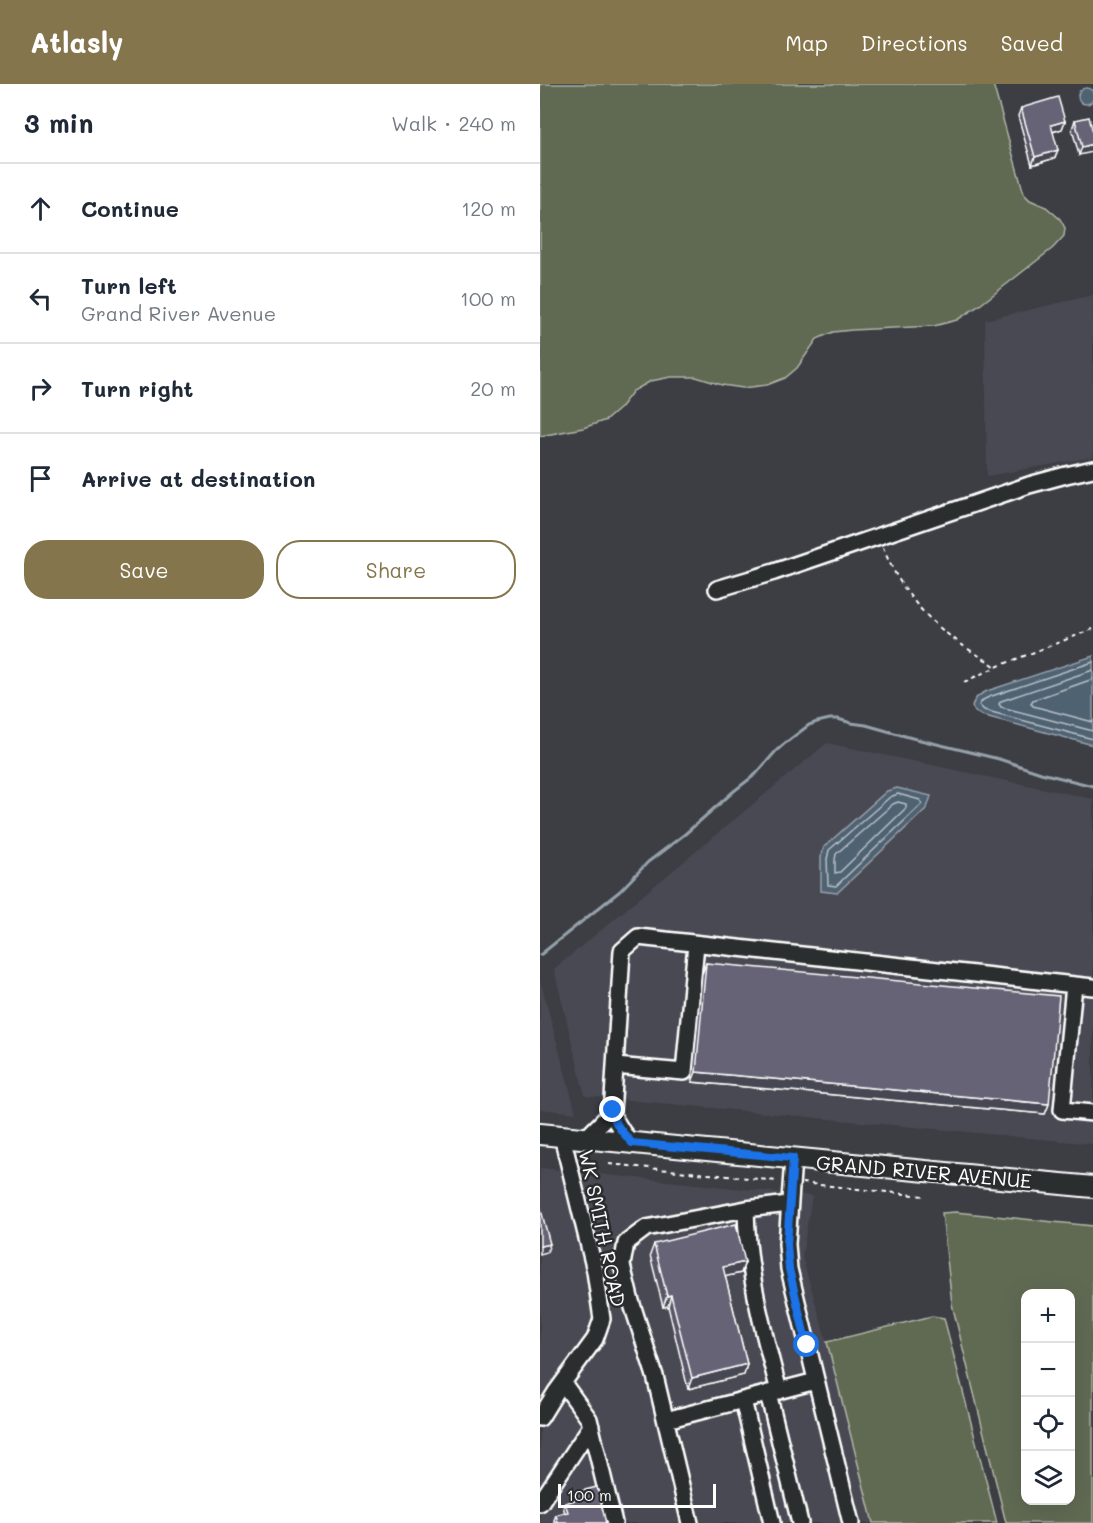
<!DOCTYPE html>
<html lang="en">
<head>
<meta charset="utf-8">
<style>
  :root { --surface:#fff; --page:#f2f2f3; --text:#1f2937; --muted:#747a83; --line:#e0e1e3; --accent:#84754c }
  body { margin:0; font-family:Mali,sans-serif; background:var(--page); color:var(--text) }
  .controls { position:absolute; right:18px; bottom:18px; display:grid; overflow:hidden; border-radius:12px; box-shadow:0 6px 24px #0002 }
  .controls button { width:54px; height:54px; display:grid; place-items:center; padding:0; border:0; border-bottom:2px solid var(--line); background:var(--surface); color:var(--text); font:30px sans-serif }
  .scale { position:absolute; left:18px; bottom:15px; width:158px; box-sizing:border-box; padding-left:6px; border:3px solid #fff; border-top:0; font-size:16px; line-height:21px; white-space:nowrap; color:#fff; -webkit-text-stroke:4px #2a2d2e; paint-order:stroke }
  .stop { position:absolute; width:18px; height:18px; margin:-14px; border:4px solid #1a73e8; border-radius:50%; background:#fff }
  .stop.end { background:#1a73e8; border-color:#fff; box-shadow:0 2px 6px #0008 }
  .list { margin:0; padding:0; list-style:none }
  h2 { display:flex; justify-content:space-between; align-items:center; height:78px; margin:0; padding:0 24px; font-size:26px }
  h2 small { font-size:20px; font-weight:400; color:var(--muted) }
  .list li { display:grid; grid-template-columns:39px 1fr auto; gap:18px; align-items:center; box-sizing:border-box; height:90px; padding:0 24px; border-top:2px solid var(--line) }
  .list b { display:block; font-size:22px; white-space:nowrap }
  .list p { margin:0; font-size:20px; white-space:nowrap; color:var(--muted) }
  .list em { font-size:20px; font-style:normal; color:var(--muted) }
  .actions { display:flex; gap:12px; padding:18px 24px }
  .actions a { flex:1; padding:14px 0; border:2px solid var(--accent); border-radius:24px; text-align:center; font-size:21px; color:var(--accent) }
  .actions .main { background:var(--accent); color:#fff }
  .icon { flex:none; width:33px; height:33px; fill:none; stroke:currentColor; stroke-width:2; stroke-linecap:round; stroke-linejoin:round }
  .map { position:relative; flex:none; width:553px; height:1439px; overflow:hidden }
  header { display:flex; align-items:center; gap:36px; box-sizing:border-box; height:84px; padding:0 30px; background:var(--accent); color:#fff }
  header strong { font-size:28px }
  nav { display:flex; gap:33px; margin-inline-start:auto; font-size:21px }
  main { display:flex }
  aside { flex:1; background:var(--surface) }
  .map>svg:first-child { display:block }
  .built { fill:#494953 }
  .green { fill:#616b52; stroke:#b0b5a8; stroke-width:1.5; fill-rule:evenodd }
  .water { fill:#506272; stroke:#96a1aa; stroke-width:1.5 }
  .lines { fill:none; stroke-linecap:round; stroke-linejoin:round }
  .shore { stroke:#b9c0c7; stroke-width:1.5 }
  .stream { stroke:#96a1aa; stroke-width:3 }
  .minor-casing { stroke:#fff; stroke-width:20 }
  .major-casing { stroke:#fff; stroke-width:24 }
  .path { stroke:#fff; stroke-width:2; stroke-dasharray:4.5 4.5; stroke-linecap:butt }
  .minor { stroke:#2a2d2e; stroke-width:15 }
  .major { stroke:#2a2d2e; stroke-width:20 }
  .wall { fill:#585666; stroke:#fff; stroke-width:1.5 }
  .shaded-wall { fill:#474653; stroke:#fff; stroke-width:1.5 }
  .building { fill:#666477; stroke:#fff; stroke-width:1.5 }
  .route { stroke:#1a73e8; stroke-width:8 }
  .labels { text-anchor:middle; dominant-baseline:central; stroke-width:5; stroke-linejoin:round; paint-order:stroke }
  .street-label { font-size:20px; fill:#fff; stroke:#2a2d2e }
</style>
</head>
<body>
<header>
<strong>Atlasly</strong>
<nav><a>Map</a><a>Directions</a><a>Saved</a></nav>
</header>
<main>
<aside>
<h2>3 min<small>Walk · 240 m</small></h2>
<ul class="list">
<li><svg class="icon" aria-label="ahead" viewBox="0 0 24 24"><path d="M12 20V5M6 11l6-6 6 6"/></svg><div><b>Continue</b></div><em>120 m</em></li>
<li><svg class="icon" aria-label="left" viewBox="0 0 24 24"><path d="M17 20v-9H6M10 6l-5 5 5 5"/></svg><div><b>Turn left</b><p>Grand River Avenue</p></div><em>100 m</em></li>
<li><svg class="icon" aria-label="right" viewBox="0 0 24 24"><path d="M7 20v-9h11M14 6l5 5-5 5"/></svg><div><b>Turn right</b></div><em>20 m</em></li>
<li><svg class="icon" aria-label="arrive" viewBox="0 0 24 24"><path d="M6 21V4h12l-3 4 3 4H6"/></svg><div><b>Arrive at destination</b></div></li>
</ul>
<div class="actions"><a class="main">Save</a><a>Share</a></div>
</aside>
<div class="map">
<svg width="553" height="1439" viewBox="0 0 553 1439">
  <rect width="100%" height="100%" fill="#3c3e44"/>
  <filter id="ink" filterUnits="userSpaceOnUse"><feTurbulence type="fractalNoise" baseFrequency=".0167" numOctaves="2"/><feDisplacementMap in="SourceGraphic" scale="12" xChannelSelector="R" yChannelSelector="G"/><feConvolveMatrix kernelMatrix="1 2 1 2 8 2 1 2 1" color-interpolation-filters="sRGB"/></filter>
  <g filter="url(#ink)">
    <path class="built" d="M553,211V373L447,392L445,236Z
      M287,659L553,715V1060L45,1012L14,885Z
      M0,896L36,1029L0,1025Z
      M0,1084L272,1112L262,1173L287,1258L333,1439H0Z"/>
    <path class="green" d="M0,0H453L484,110L490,116L506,123L520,135L525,144L524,152L513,164L440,221L417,236L394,242L312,246L293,248L277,255L257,284L245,294L227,301L203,304L182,301L156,293H131L111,297L93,307L80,324L66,336L43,344L0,352Z
      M415,1128L553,1142V1439H466L412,1220L402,1129ZM485,1210H530V1416H485Z
      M392,1232L404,1234L457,1439H333L287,1258Z"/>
    <path class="water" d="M538 12a8 8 0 1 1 16 0a8 8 0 1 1-16 0Z
      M553,572V661L441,631L435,628L432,622C435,613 439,611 447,607Z
      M357,704L391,712L387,724L297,809L281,807V773L284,763L347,707Z"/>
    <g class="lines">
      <path class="shore" d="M553,578L449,613L443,616L439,621L444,626L553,655
        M553,586L461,617L459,620L461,623L553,647
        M553,595L493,616L491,619L493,622L553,638
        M358,710L380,716L382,720L296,802L288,801L287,775L289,766L350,713Z
        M358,718L366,720V724L300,788L295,789V776L296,770L353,720Z"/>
      <path class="stream" d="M0,871L80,807L108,778L145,750L194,707L216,690L236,667L244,660L269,641L277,638L290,635H298L311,639L326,641L372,654L459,675L501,689L553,702"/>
      <defs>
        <path id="minor" d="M177,505L234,488L489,401L526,391L553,385
          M534,901L522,1026L553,1029
          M75,982L144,988L156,860
          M45,1055L65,1035L72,1031
          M92,1059L83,1049L72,1031L82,867L98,853L553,903
          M253,1074L247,1160L249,1185L311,1439
          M206,1125C207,1187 223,1247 239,1307
          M23,1299L49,1335L74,1439
          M228,1309L260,1439
          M203,1316L232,1439
          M0,1334L16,1308L55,1255L62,1235L55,1187L22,1052
          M126,1336L276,1297
          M0,1419L51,1342
          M150,1439L115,1292L90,1214L82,1181L86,1159L106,1144L206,1125L249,1120"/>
        <path id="major" d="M0,1050L553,1103"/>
      </defs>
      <use href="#minor" class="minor-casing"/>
      <use href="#major" class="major-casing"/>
      <path class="path" d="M343,463C357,501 384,534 417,557C429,567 443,573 456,583
        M424,598L456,583L553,545
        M69,1080L238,1097
        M262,1099L384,1112"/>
      <use href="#minor" class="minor"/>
      <use href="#major" class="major"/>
    </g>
    <path class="wall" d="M481,24L525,37L522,45L513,48L515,74L492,81L478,32Z
      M535,36L553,48L539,71L532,45Z
      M166,879L509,1020L505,1030L152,998L162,890Z
      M114,1160L205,1178L201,1189L185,1192L207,1280L204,1291L148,1305L128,1222L123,1223L110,1171Z
      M33,1409L66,1439H15L14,1436L16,1431L25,1428L23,1424L25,1419L32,1417L31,1414Z"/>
    <path class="shaded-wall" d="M525,37L522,45L508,49L511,41Z
      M553,60V68L539,71L542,63Z
      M518,66L515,74L492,81L495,73Z
      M156,988L509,1020L505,1030L152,998Z
      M10,1160L7,1168L0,1170V1162Z
      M205,1178L201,1189L179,1194L183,1183Z
      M131,1211L128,1222L123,1223L127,1212Z
      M207,1280L204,1291L148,1305L152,1294Z"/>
    <path class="building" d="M518,13L525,37L511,41L518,66L495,73L481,24Z
      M549,33L553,48V60L542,63L535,36Z
      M166,879L519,912L509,1020L156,988Z
      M0,1122L10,1160L0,1162Z
      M196,1140L205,1178L183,1183L207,1280L152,1294L131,1211L127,1212L114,1160Z
      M57,1403L66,1439H18L16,1431L28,1428L25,1419L35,1416L33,1409Z"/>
  </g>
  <g class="lines" filter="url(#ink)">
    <path class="route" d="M73,1026C72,1038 84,1050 92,1059L253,1074L247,1160L249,1185L267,1261"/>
  </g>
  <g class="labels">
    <g class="street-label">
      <text transform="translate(384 1087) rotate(5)">GRAND RIVER AVENUE</text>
      <text transform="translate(63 1144) rotate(78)">WK SMITH ROAD</text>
    </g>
  </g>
</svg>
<div class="controls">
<button>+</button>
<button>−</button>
<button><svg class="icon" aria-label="locate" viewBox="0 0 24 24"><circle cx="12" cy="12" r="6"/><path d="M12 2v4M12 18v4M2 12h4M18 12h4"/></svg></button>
<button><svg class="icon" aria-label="layers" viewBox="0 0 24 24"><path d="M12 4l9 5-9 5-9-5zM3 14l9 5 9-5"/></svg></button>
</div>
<div class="scale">100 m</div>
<div class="stop" style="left:267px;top:1261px"></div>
<div class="stop end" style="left:73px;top:1026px"></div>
</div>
</main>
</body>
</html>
